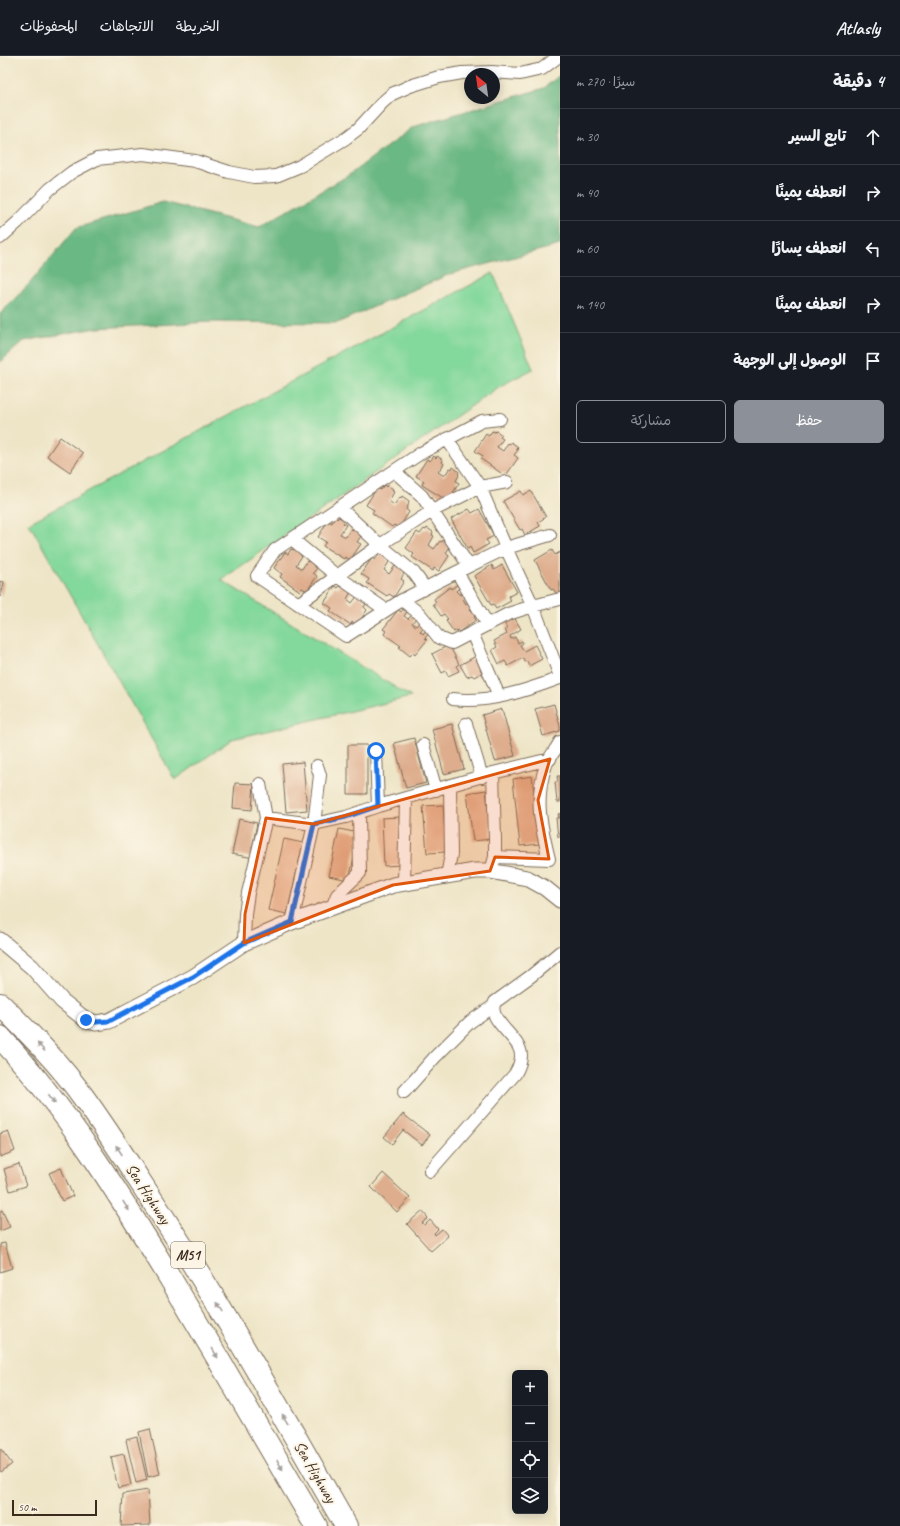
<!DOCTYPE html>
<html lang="ar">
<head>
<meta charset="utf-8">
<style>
  :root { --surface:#171b24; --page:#20242c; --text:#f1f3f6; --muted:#9ea1a6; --line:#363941; --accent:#8c9099 }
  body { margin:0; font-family:Caveat,"Playpen Sans Arabic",sans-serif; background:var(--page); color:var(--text); direction:rtl }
  .controls { position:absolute; right:12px; bottom:12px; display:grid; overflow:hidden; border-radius:6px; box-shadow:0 2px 10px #0003 }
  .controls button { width:36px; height:36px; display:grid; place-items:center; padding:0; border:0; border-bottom:1px solid var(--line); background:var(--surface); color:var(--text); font:20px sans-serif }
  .compass { position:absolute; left:464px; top:12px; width:36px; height:36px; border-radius:50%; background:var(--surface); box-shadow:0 2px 10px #0003; rotate:331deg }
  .scale { position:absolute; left:12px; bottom:10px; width:85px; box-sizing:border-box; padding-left:4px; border:2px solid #3b2a1e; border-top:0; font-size:11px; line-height:14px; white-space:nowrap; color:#3b2a1e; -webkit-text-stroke:3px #fcf5e5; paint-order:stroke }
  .stop { position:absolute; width:12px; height:12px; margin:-9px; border:3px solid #1a73e8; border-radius:50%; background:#fff }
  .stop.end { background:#1a73e8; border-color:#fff; box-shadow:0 1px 4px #0008 }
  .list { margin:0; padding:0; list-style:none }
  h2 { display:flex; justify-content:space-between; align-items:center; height:52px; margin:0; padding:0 16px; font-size:17px }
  h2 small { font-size:13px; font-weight:400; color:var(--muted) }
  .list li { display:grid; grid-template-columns:26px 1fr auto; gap:12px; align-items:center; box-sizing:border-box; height:56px; padding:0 16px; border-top:1px solid var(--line) }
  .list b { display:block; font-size:15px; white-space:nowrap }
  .list em { font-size:13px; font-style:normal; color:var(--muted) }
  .actions { display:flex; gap:8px; padding:12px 16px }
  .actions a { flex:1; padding:9px 0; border:1px solid var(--accent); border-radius:6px; text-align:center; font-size:14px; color:var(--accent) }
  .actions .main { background:var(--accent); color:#fff }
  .icon { flex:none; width:22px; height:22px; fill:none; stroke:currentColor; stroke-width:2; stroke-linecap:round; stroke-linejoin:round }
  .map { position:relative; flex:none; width:560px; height:1470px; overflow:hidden; direction:ltr }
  header { display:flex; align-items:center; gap:24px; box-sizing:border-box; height:56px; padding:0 20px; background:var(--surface); border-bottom:1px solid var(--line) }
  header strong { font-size:19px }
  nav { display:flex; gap:22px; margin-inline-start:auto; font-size:14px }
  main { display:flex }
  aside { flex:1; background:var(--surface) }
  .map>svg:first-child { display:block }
  .green { fill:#83d89b; stroke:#5f815c }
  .forest { fill:#6ab883; stroke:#527150 }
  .building { fill:#dead8d }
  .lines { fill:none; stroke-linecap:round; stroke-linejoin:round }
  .minor-casing { stroke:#7a6b59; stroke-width:14 }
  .tertiary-casing { stroke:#7a6b59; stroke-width:17 }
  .motorway-casing { stroke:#7a6b59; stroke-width:24 }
  .minor { stroke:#fff; stroke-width:12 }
  .tertiary { stroke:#fff; stroke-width:15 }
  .motorway { stroke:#fff; stroke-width:22 }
  .oneway { fill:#a79f9a }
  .route { stroke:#1a73e8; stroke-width:5 }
  .marked { fill:#df570d; fill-opacity:0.2; stroke:#df570d; stroke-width:3; stroke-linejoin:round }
  .labels { text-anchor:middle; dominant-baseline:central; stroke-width:4; stroke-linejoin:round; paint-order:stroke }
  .shield { fill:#fcf5e5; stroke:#75675a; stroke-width:1 }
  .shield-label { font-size:15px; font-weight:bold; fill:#3b2a1e }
  .street-label { font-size:16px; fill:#3b2a1e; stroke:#fcf5e5 }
</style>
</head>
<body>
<header>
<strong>Atlasly</strong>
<nav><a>الخريطة</a><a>الاتجاهات</a><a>المحفوظات</a></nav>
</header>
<main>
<aside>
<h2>4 دقيقة<small>سيرًا · 270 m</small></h2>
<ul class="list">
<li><svg class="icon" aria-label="ahead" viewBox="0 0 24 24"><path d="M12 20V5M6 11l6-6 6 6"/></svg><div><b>تابع السير</b></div><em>30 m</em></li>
<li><svg class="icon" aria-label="right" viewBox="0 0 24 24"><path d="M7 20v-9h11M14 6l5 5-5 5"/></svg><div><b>انعطف يمينًا</b></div><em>40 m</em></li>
<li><svg class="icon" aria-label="left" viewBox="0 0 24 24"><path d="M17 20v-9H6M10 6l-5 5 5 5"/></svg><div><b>انعطف يسارًا</b></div><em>60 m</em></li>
<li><svg class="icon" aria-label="right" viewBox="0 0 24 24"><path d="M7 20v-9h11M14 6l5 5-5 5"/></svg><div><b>انعطف يمينًا</b></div><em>140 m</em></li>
<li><svg class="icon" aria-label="arrive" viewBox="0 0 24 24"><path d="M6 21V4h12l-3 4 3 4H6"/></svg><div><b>الوصول إلى الوجهة</b></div></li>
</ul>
<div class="actions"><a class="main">حفظ</a><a>مشاركة</a></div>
</aside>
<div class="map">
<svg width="560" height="1470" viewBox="0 0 560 1470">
  <rect width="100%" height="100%" fill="#fcf5e5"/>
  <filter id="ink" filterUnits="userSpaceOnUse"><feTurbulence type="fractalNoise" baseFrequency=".025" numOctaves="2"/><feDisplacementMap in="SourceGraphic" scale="8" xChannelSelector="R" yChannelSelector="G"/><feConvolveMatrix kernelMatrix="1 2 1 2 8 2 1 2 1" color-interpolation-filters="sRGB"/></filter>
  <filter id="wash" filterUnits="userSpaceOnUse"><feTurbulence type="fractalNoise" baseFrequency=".012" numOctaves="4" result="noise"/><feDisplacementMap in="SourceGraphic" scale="16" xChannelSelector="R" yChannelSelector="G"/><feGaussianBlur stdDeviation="0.9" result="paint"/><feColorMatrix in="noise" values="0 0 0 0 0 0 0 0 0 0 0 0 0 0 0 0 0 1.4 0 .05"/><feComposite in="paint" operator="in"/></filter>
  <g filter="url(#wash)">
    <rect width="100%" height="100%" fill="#eee5c7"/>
    <path class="green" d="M493,217L533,313L500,330L221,524L411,641L232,683L175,724L29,467Z"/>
    <path class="forest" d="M560,19V189L450,218L337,267L212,266L96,272L24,285L0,306V258L30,227L76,172L163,146L259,171L349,119L413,71L544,32Z"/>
    <g id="blocks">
      <path class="building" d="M492,375L495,376L496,375L502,379L500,381L503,383L497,391L503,395L508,387L510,388L511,386L518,391L516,393L518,394L514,399L518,402L507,418L503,415L501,417L481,403L483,400L475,395L486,378L489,380Z
        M60,381L83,397L70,416L47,400Z
        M434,400L436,402L437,400L443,404L442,406L444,408L438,416L444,420L450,412L452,413L453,411L459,416L458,418L459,419L456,425L459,427L449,443L444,440L443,442L422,429L424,425L416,420L427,403L430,405Z
        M384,429L386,431L387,429L393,433L392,435L394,436L389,445L394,449L400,441L401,442L402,440L409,445L408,447L409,448L406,453L409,456L399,472L394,469L392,471L372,457L374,454L366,449L377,432L380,434Z
        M521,435L523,439L531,435L546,461L538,466L540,470L525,479L522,473L520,474L503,445Z
        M469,453L472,457L479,453L494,480L486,484L489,488L473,497L470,491L468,493L451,463Z
        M335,461L337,463L339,461L345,465L343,467L346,469L340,478L346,481L351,473L353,474L354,473L361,477L359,479L361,480L357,486L361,488L350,504L345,501L344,503L323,490L326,486L318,481L328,465L332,467Z
        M427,472L433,476L432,479L434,480L429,489L434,493L440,485L442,486L443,484L449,488L448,491L449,492L446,497L449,500L439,515L434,512L433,515L412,501L414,498L406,492L417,476L420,478L424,473L426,474Z
        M291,493L294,494L295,493L301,497L300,499L302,500L296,509L302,513L307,505L309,506L310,504L317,508L315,511L317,512L313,517L317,520L307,535L302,532L300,535L280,521L282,518L274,512L285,496L288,498Z
        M552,494L555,499L560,496V536L557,538L553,533L551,534L535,504Z
        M379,498L381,500L382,498L388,502L387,504L389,506L384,514L389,518L395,510L396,511L398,510L404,514L403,516L404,517L401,523L404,525L394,541L389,538L387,540L367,527L369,523L361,518L372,502L375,504Z
        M492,509L494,514L502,509L517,536L509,540L511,545L496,553L493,548L491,549L474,520Z
        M0,525L4,526L1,541H0Z
        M342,527L352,534L347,543L352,547L358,539L367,546L364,551L367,554L357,569L352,566L351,569L330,555L332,552L324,547L335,530L338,532Z
        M457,529L459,532L456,535L460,539L463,537L466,541L463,543L466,548L470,544L474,550L470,553L472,555L476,552L480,557L474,561L476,564L459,576L457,574L454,576L446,565L448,563L444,558L441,560L433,548L436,546L434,543L450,531L451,533Z
        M404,552L408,555L404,560L408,563L412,559L416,562L412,567L416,570L420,566L425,570L420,575L423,578L427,573L430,576L425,582L427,584L415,599L413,597L410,600L399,591L401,590L384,578L386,575L383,573L398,554L401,556Z
        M514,561L521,573L510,580L511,583L515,581L518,587L522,585L523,587L520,589L524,595L535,589L542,603L529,610L527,605L525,606L523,602L508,610L505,605L499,608L492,594L497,591L494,585L507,578L505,573L507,572L504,566Z
        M449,589L459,608L456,610L459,615L448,620L446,615L442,617L432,598Z
        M476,600L485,615L474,621L472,619L467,621L460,609Z
        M554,648L560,670V675L543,680L535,653Z
        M502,653L515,700L495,705L482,659Z
        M452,668L464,713L444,718L432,673Z
        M414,682L426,727L406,732L394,687Z
        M348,689H367V738H348Z
        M303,706L307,754L286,756L282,708Z
        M532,720L540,788L520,790L513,723Z
        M557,720H560V746H557L555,726H558Z
        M235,727L254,728L252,754L233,752Z
        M486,734L492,783L473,785L467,737Z
        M443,749L446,796L427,797L423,750Z
        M560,757V781H558L556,762H559L558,758Z
        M399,761L402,809L384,810L382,762Z
        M239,763L257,767L252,793L256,794L254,802L232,798Z
        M339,773L359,777L349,824L329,820Z
        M284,783L303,787L287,858L268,854Z
        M403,1058L430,1079L422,1089L403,1074L392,1088L384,1081Z
        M8,1075L15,1095L0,1101V1078Z
        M19,1108L26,1130L10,1135L4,1113Z
        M61,1112L73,1140L62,1145L49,1117Z
        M383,1117L410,1142L397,1156L371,1131Z
        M2,1154L10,1171L0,1175V1155Z
        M422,1155L428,1162L422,1167L425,1169L430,1164L438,1173L434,1177L435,1179L442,1173L448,1180L431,1195L407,1168Z
        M5,1187L12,1212L0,1216V1188Z
        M150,1373L160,1418L148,1421L139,1376Z
        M137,1381L147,1424L136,1427L126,1384Z
        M0,1392L12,1408L1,1416L0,1414Z
        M124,1398L131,1429L118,1432L111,1401Z
        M148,1434L150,1469L121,1470L123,1438Z"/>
    </g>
  </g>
  <g filter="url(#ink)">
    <use href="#blocks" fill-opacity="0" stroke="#7a6b59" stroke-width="1"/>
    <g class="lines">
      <defs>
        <path id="minor" d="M0,182L18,166L50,133L72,116L97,103L143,98L195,105L229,116L254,121L276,120L300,110L346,82L358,73L383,46L392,38L410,30L439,21L462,17L492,16L520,18L542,13L559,0
          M500,363L482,365L421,397L275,494L257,520L346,580L402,544L457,516L506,492L550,479
          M447,383L480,431L506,492L533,550L560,620
          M394,415L422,440L469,510
          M339,451L380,489L414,517L425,532
          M292,483L337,520L386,554
          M457,516L488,569
          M402,544L420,558L439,582L452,587L508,558L533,550L560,543
          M298,548L380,489L432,455L480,431L507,426
          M472,577L499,640
          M453,643C487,648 528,634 560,622
          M466,668L482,721
          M423,689L436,734
          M376,695L378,750
          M317,710L320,719L314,768L346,761L378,750L493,717L550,703
          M266,762L314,768L292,866
          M495,801L549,803C541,770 534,743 546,709C549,701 556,694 560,686
          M493,808L495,801V783L493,717
          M447,820L451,798L450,730
          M404,827L406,743
          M332,852L337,839L360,817L359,757
          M244,887L245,858L248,837L266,762L260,728
          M404,1036L435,1001L470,966L492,951
          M430,1115L515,1018C519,1011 523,1002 520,994C516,979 486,963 495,946L531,920L560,896"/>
        <path id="tertiary" d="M0,884L32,911L62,945L86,964L96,967L109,965L193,921L244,887L292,866L393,829L475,815H490L527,822L545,832L560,844"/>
        <path id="motorway" d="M0,948C29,977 60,1008 84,1042C108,1075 130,1110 152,1144C222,1250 283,1360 346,1470
          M0,981C66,1052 117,1135 167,1217C218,1301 266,1386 316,1470"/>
      </defs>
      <use href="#minor" class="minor-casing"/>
      <use href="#tertiary" class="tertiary-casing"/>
      <use href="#motorway" class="motorway-casing"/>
      <use href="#minor" class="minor"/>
      <use href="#tertiary" class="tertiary"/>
      <use href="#motorway" class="motorway"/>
    </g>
    <defs><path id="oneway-solid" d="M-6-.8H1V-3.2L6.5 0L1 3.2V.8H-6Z"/></defs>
    <g class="oneway">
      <use href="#oneway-solid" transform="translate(41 991) rotate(-132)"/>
      <use href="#oneway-solid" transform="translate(52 1043) rotate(53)"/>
      <use href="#oneway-solid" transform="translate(119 1094) rotate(-123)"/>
      <use href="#oneway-solid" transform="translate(126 1150) rotate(57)"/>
      <use href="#oneway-solid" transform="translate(220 1251) rotate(-122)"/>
      <use href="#oneway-solid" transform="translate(215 1297) rotate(60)"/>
      <use href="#oneway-solid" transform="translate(285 1363) rotate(-120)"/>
      <use href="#oneway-solid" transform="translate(280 1409) rotate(60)"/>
    </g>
  </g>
  <g class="lines" filter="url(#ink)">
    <path class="route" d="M86,964L96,966L109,965L193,921L244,887L292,866L314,768L346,761L378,750L376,695"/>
  </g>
  <path class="marked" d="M550,703L538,744L549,803L495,801L490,815L393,829L244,887L245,858L266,762L314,768Z"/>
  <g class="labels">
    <rect class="shield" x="171" y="1186" width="34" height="26" rx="3"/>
    <g class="shield-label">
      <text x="188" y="1199">M51</text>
    </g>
    <g class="street-label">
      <text transform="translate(148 1138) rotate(57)">Sea Highway</text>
      <text transform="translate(315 1416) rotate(60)">Sea Highway</text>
    </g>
  </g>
</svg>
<div class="controls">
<button>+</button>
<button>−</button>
<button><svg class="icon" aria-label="locate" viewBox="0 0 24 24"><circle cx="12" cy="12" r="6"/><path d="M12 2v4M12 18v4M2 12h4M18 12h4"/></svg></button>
<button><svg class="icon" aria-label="layers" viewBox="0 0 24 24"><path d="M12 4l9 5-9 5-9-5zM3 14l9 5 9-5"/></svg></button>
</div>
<svg class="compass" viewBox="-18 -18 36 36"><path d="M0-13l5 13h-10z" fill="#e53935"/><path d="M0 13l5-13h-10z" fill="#9ea1a6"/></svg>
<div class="scale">50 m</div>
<div class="stop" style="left:376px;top:695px"></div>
<div class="stop end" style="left:86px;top:964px"></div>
</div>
</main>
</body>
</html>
